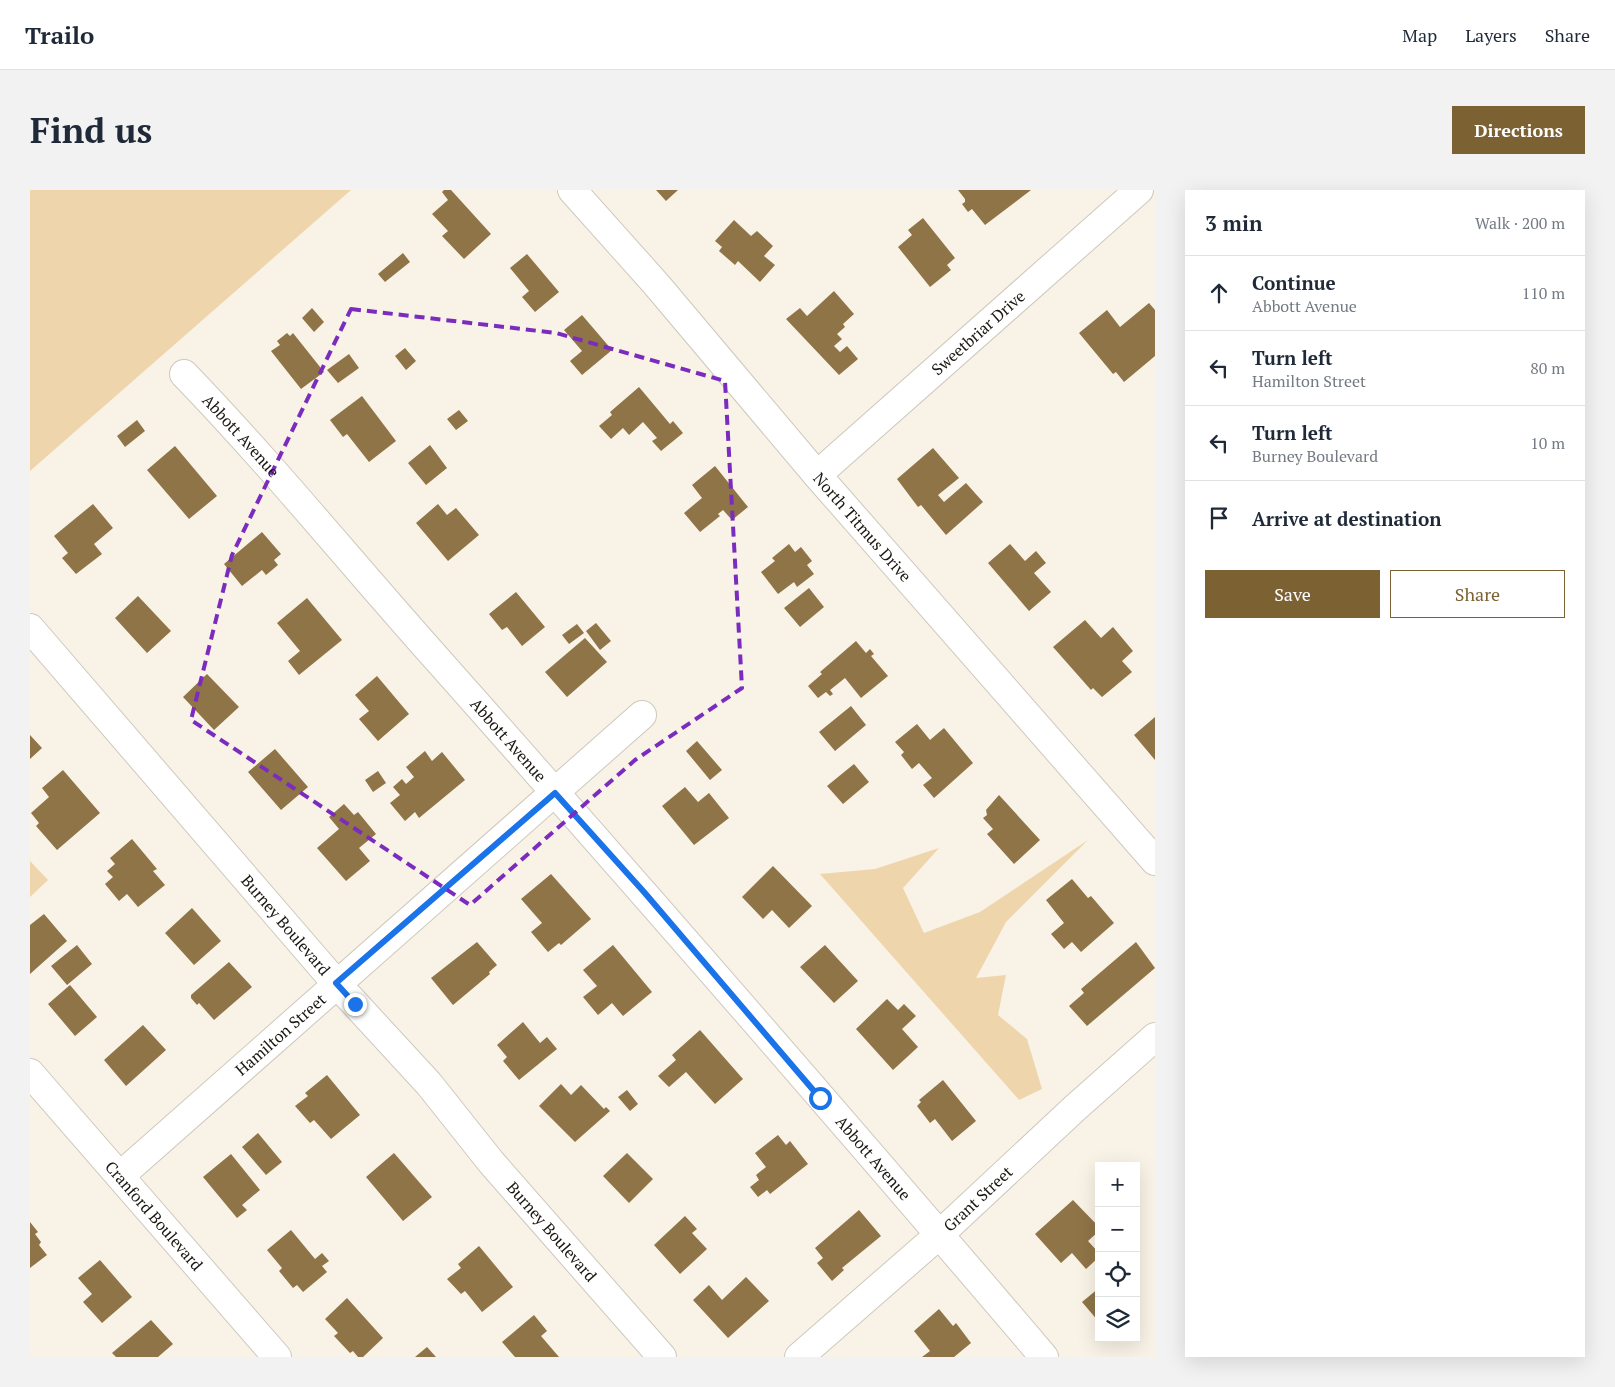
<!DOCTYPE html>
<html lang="en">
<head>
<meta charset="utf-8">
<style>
  :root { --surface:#fff; --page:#f2f2f3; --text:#1f2937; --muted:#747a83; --line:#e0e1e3; --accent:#7c6133 }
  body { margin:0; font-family:"PT Serif",serif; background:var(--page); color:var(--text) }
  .controls { position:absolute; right:15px; bottom:15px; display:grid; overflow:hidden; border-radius:0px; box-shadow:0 5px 20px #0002 }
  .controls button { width:45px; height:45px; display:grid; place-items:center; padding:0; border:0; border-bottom:1px solid var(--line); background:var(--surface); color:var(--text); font:25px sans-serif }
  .stop { position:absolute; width:15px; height:15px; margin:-11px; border:4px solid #1a73e8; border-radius:50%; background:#fff }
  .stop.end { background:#1a73e8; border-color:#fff; box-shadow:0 1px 5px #0008 }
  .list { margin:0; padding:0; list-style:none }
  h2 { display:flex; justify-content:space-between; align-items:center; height:65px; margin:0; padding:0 20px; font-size:21px }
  h2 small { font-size:16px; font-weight:400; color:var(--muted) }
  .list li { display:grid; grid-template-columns:32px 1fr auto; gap:15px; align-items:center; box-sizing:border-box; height:75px; padding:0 20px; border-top:1px solid var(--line) }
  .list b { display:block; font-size:19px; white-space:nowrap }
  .list p { margin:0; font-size:16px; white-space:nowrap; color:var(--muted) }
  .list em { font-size:16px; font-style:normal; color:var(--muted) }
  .actions { display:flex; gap:10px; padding:15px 20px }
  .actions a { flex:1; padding:11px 0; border:1px solid var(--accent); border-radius:0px; text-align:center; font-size:18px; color:var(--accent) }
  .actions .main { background:var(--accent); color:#fff }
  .icon { flex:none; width:28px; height:28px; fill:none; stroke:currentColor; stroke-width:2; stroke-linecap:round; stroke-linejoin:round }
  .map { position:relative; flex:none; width:1125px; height:1167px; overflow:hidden; border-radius:0px }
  header { display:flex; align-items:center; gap:30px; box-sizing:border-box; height:70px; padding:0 25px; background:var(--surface); border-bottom:1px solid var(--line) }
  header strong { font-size:24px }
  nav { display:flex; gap:28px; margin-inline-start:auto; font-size:18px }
  .intro { display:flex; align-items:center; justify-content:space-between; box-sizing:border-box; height:120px; padding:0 30px }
  h1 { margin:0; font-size:35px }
  .button { padding:12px 22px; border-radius:0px; background:var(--accent); color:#fff; font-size:18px; font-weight:700 }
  main { display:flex; gap:30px; padding:0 30px }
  aside { flex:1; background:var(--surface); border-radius:0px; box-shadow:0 5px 20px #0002 }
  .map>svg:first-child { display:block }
  .green { fill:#efd5ac }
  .building { fill:#8f7447 }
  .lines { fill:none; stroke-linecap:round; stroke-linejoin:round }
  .minor-casing { stroke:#cfc8bc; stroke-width:30 }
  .minor { stroke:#fff; stroke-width:28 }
  .route { stroke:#1a73e8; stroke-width:6 }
  .marked { fill:none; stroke:#7b2cbf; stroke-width:4; stroke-dasharray:10 6; stroke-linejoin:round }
  .labels { text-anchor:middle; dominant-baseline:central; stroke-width:5; stroke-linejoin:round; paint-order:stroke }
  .street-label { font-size:16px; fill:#191612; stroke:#fff }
</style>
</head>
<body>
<header>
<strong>Trailo</strong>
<nav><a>Map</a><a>Layers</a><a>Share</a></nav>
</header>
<div class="intro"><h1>Find us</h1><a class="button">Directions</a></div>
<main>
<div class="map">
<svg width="1125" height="1167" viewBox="0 0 1125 1167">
  <rect width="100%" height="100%" fill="#f9f2e6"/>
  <path class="green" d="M0,0H321L0,281Z
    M1058,650L976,732L946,788L976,785L968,825L997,849L1012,899L989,910L790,684L845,679L909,658L873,698L894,743L950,722Z
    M0,671L18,690L0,707Z"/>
  <path class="building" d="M414,0H421L461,44L434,69L412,46L418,41L402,24L418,10L412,2Z
    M626,0H648L636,11Z
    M928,0H1001L955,35L942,19L938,22L932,14L935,12V9Z
    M893,28L925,68L917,75L921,80L900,97L868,57L882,45L878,40Z
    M704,30L721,46L727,41L743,56L734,66L745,75L730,92L708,71L705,75L689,61L692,57L685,51Z
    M373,63L380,72L355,92L348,84Z
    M497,64L529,102L505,122L492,107L499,101L480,78Z
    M804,101L824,124L813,134L815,137L807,144L812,149L804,156L810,162L817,156L828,169L809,185L756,129L770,118L777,126Z
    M1119,113L1125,120V166L1094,192L1086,182L1083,184L1049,143L1077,120L1090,137Z
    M282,118L294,132L284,142L272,128Z
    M552,125L582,160L552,185L540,171L552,161L534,140Z
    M257,143L260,146L263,143L294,182L271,199L241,161L250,155L247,151Z
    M375,158L386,171L376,180L365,166Z
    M319,164L329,178L308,193L297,180Z
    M609,197L640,234L643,231L653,243L631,261L622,251L627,248L613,232L599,245L593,238L581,249L569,236L582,225L580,222Z
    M332,206L366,251L339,272L317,244L313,247L300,230Z
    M429,220L438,231L426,240L417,229Z
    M107,230L115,241L95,257L87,246Z
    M400,255L417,278L396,295L378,273Z
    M145,256L187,306L159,329L117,280Z
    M903,258L929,288L908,305L914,312L936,293L953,312L916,345L891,315L888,317L867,289Z
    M685,276L718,317L702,330L693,320L688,324L690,326L670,342L654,323L672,308L662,295Z
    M63,314L83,338L64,354L72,364L46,384L32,368L38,363L24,346Z
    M408,314L417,325L426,318L449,345L418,371L386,333Z
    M232,342L251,364L244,370L248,375L236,385L232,380L212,396L194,374Z
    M759,354L765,362L771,357L782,371L777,375L784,384L767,397L764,392L748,404L731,382L745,371L742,368Z
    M980,354L995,371L1006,361L1016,373L1004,383L1021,402L999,421L958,373Z
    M779,398L794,417L770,437L754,418Z
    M486,402L515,437L492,456L477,437L472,440L459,424Z
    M108,406L141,441L117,463L85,428Z
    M277,408L312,450L269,485L258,471L270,461L247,433Z
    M1055,430L1071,448L1083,437L1103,461L1092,471L1102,482L1072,507L1063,498L1061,500L1023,457Z
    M566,433L581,451L570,460L556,441Z
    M547,434L554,443L539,454L532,445Z
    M555,448L577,472L537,507L515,482Z
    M826,451L836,463L840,459L844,464L841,466L858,486L831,508L815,488L800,500L803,504L800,506L796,502L788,508L778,496L792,484L790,482Z
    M177,484L209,517L184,540L153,507Z
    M347,486L379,524L348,551L329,529L339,521L325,505Z
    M821,516L836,535L805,561L789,542Z
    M1125,527V570L1104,545Z
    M887,534L900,550L914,538L943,573L904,608L893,595L902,588L889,573L882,579L871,565L874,562L865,552Z
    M0,545L12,558L0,569Z
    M667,551L692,580L680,590L656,561Z
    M245,559L278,597L251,620L218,582Z
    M395,561L402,571L412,562L435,590L389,628L385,622L375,631L360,613L370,605L363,597L372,589L376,594L384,587L376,577Z
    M824,574L839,592L813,614L797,596Z
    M33,580L70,623L27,660L6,636L9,633L1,623L19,607L12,598Z
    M348,581L356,593L343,602L335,590Z
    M655,597L668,612L679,603L699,628L664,655L632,616Z
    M969,605L1010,650L984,674L957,644L963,639L953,628L957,625L956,620Z
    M314,614L324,625L328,622L346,644L329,658L340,671L316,691L287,658L309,639L299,627Z
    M102,649L127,679L123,681L135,695L108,717L97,704L89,711L75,694L83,687L77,681L85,674L80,668Z
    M743,676L782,716L759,738L742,720L733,729L712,707Z
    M521,684L561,729L531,755L529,753L518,762L501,742L512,733L491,709Z
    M1042,689L1058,708L1061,706L1084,733L1051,762L1042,752L1034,759L1021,744L1034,733L1016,710Z
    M162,718L191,751L164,775L135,743Z
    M14,724L37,751L0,784V735Z
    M447,752L467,775L459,782L460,784L423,815L401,788Z
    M1106,752L1125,778L1057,836L1039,816L1054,803L1051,799Z
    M47,755L62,774L37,795L21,776Z
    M583,755L622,802L593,826L582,813L568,825L553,807L567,796L553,780Z
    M795,755L828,791L804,813L770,777Z
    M199,772L222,797L184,830L169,813L167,815L161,808V805Z
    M40,795L67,827L45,846L18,814Z
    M857,809L868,820L874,814L886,826L872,839L888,857L863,880L826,839Z
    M493,832L510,853L517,847L527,859L489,890L473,871L477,867L467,855Z
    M113,835L136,860L96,896L74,870Z
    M670,840L713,889L685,914L656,882L639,897L628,886L646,870L642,865Z
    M297,885L330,925L301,949L284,930L280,933L265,916L278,906L275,903Z
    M913,890L946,931L922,951L905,929L900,933L887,916L891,912L889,910Z
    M531,894L541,905L551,895L574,919L576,917L580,921L545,952L509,916Z
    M597,900L608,914L600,921L588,907Z
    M228,943L252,972L236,985L212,957Z
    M748,945L756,955L760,951L778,974L740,1004L737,1000L728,1007L720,997L729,990L726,985L736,977L725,963Z
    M364,963L402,1007L373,1031L336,987Z
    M597,963L623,989L599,1013L573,986Z
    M201,964L230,1000L212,1015L217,1020L207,1028L173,987Z
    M1043,1010L1069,1037V1041L1058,1051L1069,1063V1067L1056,1079L1042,1063L1031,1073L1005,1044Z
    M829,1020L851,1046L812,1078L814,1080L802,1091L787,1073L793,1068L785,1058Z
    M655,1026L667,1039L662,1043L677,1059L650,1084L624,1055Z
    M0,1032L8,1042L5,1044L11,1052L9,1055L17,1065L0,1078Z
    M261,1040L285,1069L292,1063L299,1071L292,1076L297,1082L273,1102L267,1095L263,1098L249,1081L252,1078L237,1060Z
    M449,1056L483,1097L452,1122L435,1101L431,1104L417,1089L431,1078L428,1074Z
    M70,1070L102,1107L72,1133L53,1112L62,1104L48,1088Z
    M716,1087L739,1111L698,1148L663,1110L679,1095L692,1110Z
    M1069,1098V1132L1052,1112Z
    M317,1108L353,1148L333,1167H328L323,1161L320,1163L304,1146L308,1143L295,1129Z
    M909,1119L923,1136L926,1133L941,1153L924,1167H892L900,1161L884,1141Z
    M504,1125L517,1141L511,1146L529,1167H485L472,1152Z
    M121,1130L143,1154L128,1167H86L82,1163Z
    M397,1157L406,1167H385Z"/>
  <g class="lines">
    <defs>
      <g id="minor">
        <path id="s1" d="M542,0L626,94L787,285L1125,671"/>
        <path id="s2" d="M154,184C242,275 322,374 407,469C612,700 814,932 1014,1167"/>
        <path id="s3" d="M787,285L1109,0"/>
        <path id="s4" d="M0,438L306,793L399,894L461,972L632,1167"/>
        <path id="s5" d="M0,883L247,1167"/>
        <path id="s6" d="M90,986L612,525"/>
        <path id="s7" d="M769,1167L910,1044L1045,918L1125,847"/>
      </g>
    </defs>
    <use href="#minor" class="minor-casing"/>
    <use href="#minor" class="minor"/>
  </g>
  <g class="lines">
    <path class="route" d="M325,814L306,793L525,603L614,702L790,908"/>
  </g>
  <path class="marked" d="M321,119L526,143L695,191L712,498L605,570L440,715L161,530L202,365Z"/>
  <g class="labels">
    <g class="street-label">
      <text stroke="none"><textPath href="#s3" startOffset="215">Sweetbriar Drive</textPath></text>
      <text stroke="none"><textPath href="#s2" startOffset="84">Abbott Avenue</textPath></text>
      <text stroke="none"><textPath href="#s1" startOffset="445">North Titmus Drive</textPath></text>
      <text stroke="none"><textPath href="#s2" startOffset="489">Abbott Avenue</textPath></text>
      <text stroke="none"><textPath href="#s4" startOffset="392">Burney Boulevard</textPath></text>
      <text stroke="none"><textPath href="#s6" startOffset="214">Hamilton Street</textPath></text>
      <text stroke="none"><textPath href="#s2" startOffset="1044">Abbott Avenue</textPath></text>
      <text stroke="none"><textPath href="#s7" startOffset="239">Grant Street</textPath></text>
      <text stroke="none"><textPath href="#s5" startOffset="189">Cranford Boulevard</textPath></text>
      <text stroke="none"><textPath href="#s4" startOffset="798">Burney Boulevard</textPath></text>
    </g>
  </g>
</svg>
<div class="controls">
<button>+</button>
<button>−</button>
<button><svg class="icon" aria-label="locate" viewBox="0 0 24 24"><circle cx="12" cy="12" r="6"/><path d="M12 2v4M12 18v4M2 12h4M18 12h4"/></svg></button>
<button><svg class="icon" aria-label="layers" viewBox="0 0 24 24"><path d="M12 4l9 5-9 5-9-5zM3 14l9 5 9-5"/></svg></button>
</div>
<div class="stop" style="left:790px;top:908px"></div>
<div class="stop end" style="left:325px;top:814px"></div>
</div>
<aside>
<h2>3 min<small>Walk · 200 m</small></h2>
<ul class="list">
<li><svg class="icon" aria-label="ahead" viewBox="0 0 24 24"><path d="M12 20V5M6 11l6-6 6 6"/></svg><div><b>Continue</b><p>Abbott Avenue</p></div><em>110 m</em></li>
<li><svg class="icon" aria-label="left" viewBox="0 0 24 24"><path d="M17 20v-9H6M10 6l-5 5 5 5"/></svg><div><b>Turn left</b><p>Hamilton Street</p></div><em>80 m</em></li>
<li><svg class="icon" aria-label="left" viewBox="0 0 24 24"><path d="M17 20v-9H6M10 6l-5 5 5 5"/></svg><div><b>Turn left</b><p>Burney Boulevard</p></div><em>10 m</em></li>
<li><svg class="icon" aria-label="arrive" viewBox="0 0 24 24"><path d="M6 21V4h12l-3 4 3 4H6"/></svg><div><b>Arrive at destination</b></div></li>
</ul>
<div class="actions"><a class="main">Save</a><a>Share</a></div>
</aside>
</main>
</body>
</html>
